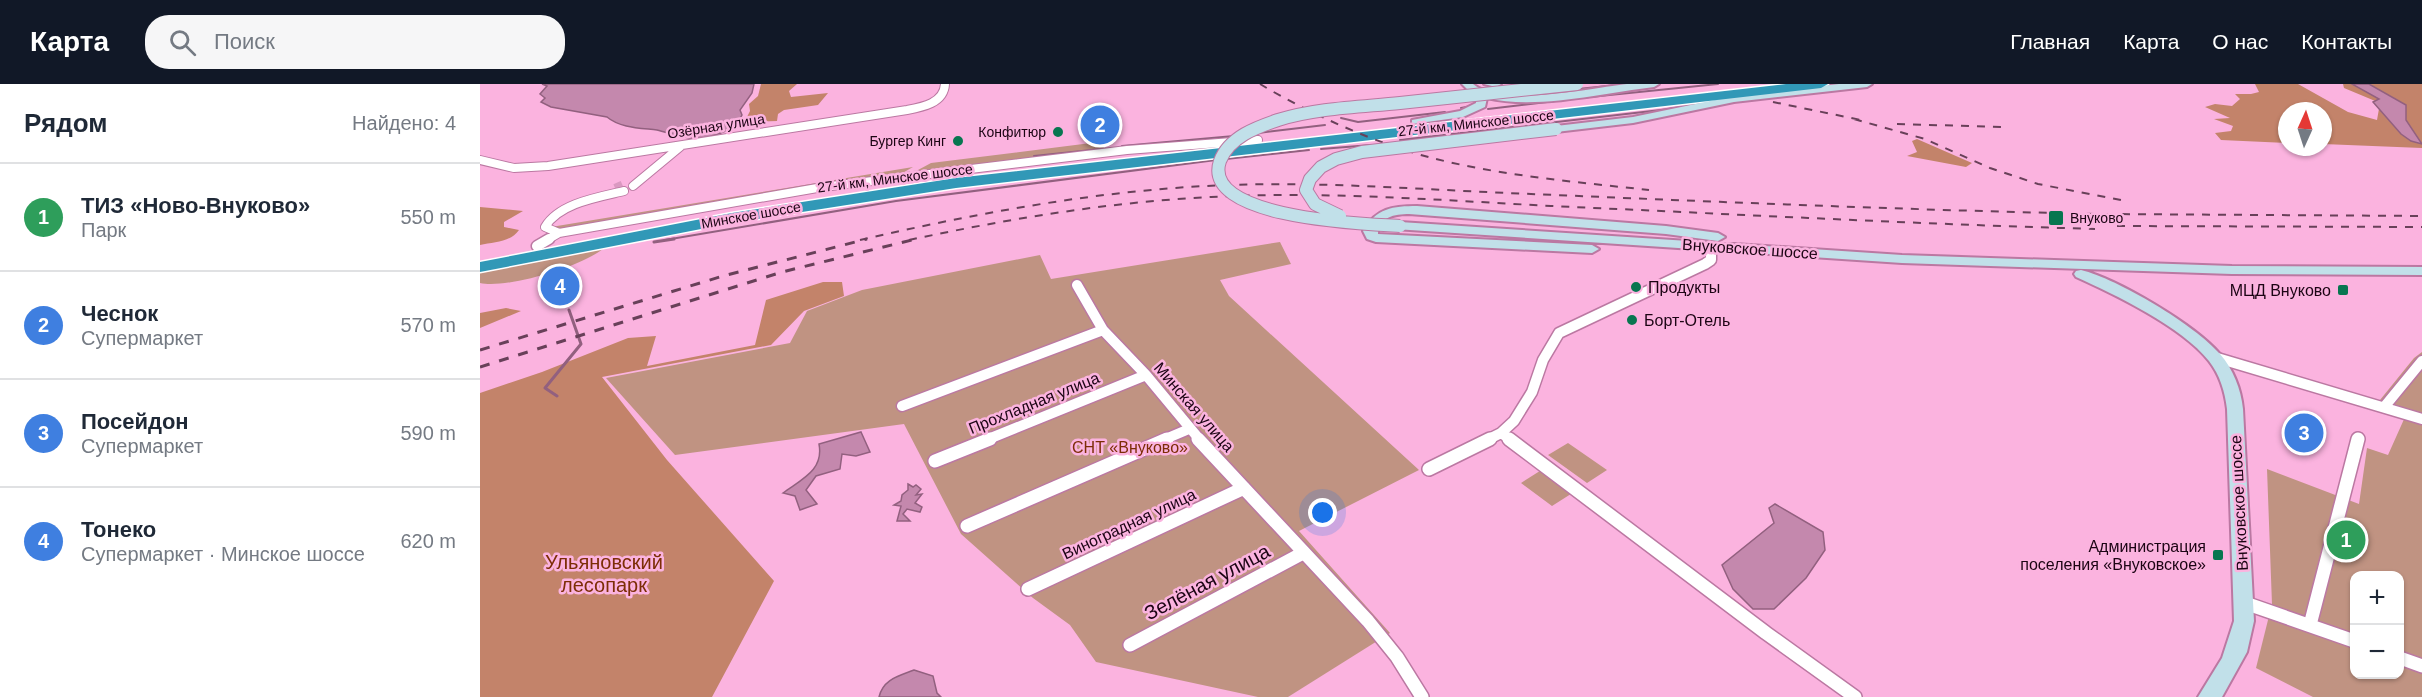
<!DOCTYPE html>
<html lang="ru">
<head>
<meta charset="utf-8">
<style>
  :root { --surface:#fff; --page:#f6f6f7; --text:#1f2937; --muted:#747a83; --line:#e0e1e3; --accent:#111827 }
  body { margin:0; font-family:Helvetica,sans-serif; background:var(--page); color:var(--text) }
  .controls { position:absolute; right:18px; bottom:18px; display:grid; overflow:hidden; border-radius:12px; box-shadow:0 2px 4px #0004 }
  .controls button { width:54px; height:54px; display:grid; place-items:center; padding:0; border:0; border-bottom:2px solid var(--line); background:var(--surface); color:var(--text); font:30px sans-serif }
  .compass { position:absolute; left:1798px; top:18px; width:54px; height:54px; border-radius:50%; background:var(--surface); box-shadow:0 2px 4px #0004; rotate:3deg }
  .you { position:absolute; left:843px; top:429px; width:21px; height:21px; margin:-15px; border:4px solid #fff; border-radius:50%; background:#1a73e8; box-shadow:0 0 0 9px #1a73e833 }
  .badge { display:grid; place-items:center; width:39px; height:39px; border-radius:50%; background:var(--accent); color:#fff; font-size:20px; font-weight:700 }
  .pin { position:absolute; translate:-50% -50%; border:3px solid #fff; box-shadow:0 2px 6px #0006 }
  .list { margin:0; padding:0; list-style:none }
  h2 { display:flex; justify-content:space-between; align-items:center; height:78px; margin:0; padding:0 24px; font-size:26px }
  h2 small { font-size:20px; font-weight:400; color:var(--muted) }
  .list li { display:grid; grid-template-columns:39px 1fr auto; gap:18px; align-items:center; box-sizing:border-box; height:108px; padding:0 24px; border-top:2px solid var(--line) }
  .list b { display:block; font-size:22px; white-space:nowrap }
  .list p { margin:0; font-size:20px; white-space:nowrap; color:var(--muted) }
  .list em { font-size:20px; font-style:normal; color:var(--muted) }
  .icon { flex:none; width:33px; height:33px; fill:none; stroke:currentColor; stroke-width:2; stroke-linecap:round; stroke-linejoin:round }
  .map { position:relative; flex:none; width:1942px; height:613px; overflow:hidden }
  header { display:flex; align-items:center; gap:36px; box-sizing:border-box; height:84px; padding:0 30px; background:var(--accent); color:#fff }
  header strong { font-size:28px }
  nav { display:flex; gap:33px; margin-inline-start:auto; font-size:21px }
  .search { width:420px; height:54px; background:var(--page); display:flex; align-items:center; gap:15px; box-sizing:border-box; padding:0 21px; border-radius:24px; color:var(--muted); font-size:22px }
  main { display:flex }
  aside { flex:1; background:var(--surface) }
  .map>svg:first-child { display:block }
  .green { fill:#c09382; fill-rule:evenodd }
  .forest { fill:#c3836a }
  .water { fill:#c488ad; stroke:#92607f; stroke-width:1.5 }
  .lines { fill:none; stroke-linecap:round; stroke-linejoin:round }
  .stream-far1 { stroke:#92607f; stroke-width:2 }
  .stream { stroke:#92607f; stroke-width:3 }
  .street-tunnel { stroke:#da99c1; stroke-width:8; stroke-dasharray:8 4; stroke-linecap:butt }
  .street-far2-casing { stroke:#bb78a2; stroke-width:10 }
  .street-far1-casing { stroke:#bb78a2; stroke-width:13 }
  .street-casing { stroke:#bb78a2; stroke-width:16 }
  .secondary-casing { stroke:#bb78a2; stroke-width:4 }
  .highway-casing { stroke:#fff; stroke-width:3 }
  .street-far2 { stroke:#fff; stroke-width:8 }
  .street-far1 { stroke:#fff; stroke-width:10 }
  .street { stroke:#fff; stroke-width:13 }
  .secondary { fill:#c1e0e9; fill-rule:evenodd }
  .highway { fill:#3198b7; fill-rule:evenodd }
  .rail-far1 { stroke:#684059; stroke-width:2; stroke-dasharray:8 8; stroke-linecap:butt }
  .rail { stroke:#684059; stroke-width:3; stroke-dasharray:10 10; stroke-linecap:butt }
  .secondary-bridge-casing { stroke:#bb78a2; stroke-width:14; stroke-linecap:butt }
  .secondary-bridge { stroke:#c1e0e9; stroke-width:12 }
  .poi-dot { fill:#077650; stroke:#fbb3df; stroke-width:2 }
  .labels { text-anchor:middle; dominant-baseline:central; stroke-width:5; stroke-linejoin:round; paint-order:stroke }
  .far-street-label { font-size:14px; fill:#1c0414; stroke:#fbb3df }
  .far-poi-label { font-size:14px; fill:#1c0414; stroke:#fbb3df; text-anchor:end }
  .street-label { font-size:16px; fill:#1c0414; stroke:#fbb3df }
  .poi-label { font-size:16px; fill:#1c0414; stroke:#fbb3df; text-anchor:start }
  .park-label { font-size:16px; fill:#7c2d06; stroke:#fbb3df }
  .near-park-label { font-size:20px; fill:#7c2d06; stroke:#fbb3df }
  .near-street-label { font-size:20px; fill:#1c0414; stroke:#fbb3df }
</style>
</head>
<body>
<header>
<strong>Карта</strong>
<div class="search"><svg class="icon" aria-label="search" viewBox="0 0 24 24"><circle cx="10" cy="10" r="6"/><path d="M15 15l6 6"/></svg>Поиск</div>
<nav><a>Главная</a><a>Карта</a><a>О нас</a><a>Контакты</a></nav>
</header>
<main>
<aside>
<h2>Рядом<small>Найдено: 4</small></h2>
<ul class="list">
<li><span class="badge" style="background:#2e9e5b">1</span><div><b>ТИЗ «Ново-Внуково»</b><p>Парк</p></div><em>550 m</em></li>
<li><span class="badge" style="background:#3f7fe0">2</span><div><b>Чеснок</b><p>Супермаркет</p></div><em>570 m</em></li>
<li><span class="badge" style="background:#3f7fe0">3</span><div><b>Посейдон</b><p>Супермаркет</p></div><em>590 m</em></li>
<li><span class="badge" style="background:#3f7fe0">4</span><div><b>Тонеко</b><p>Супермаркет · Минское шоссе</p></div><em>620 m</em></li>
</ul>
</aside>
<div class="map">
<svg width="1942" height="613" viewBox="0 0 1942 613">
  <rect width="100%" height="100%" fill="#fbb3df"/>
  <path class="green" d="M611,59L619,60L626,65L438,88V86L451,79Z
    M433,83L419,91L82,146L71,143Z
    M800,158L811,180L740,196L749,212L939,386L819,447L910,549L808,613H778L616,578L590,541L553,514L481,450L424,340L195,371L126,294L310,259L327,227L382,206L560,171L571,195Z
    M124,164C103,182 28,205 0,199V187Z
    M1942,268V613H1833L1776,584L1792,520L1787,385L1879,420L1887,364L1908,371L1925,333L1900,316L1934,274ZM1874,492H1920V590H1874Z
    M1088,359L1127,386L1107,399L1068,371Z
    M1063,385L1094,408L1072,422L1041,399Z"/>
  <path class="forest" d="M281,0H317L309,7L311,13L348,9L338,21L304,26L298,30L297,37L269,38L266,35L270,27L269,20L278,12Z
    M1775,0H1818L1868,28L1897,36L1900,19L1864,4L1863,0H1942V64L1843,60V27H1807V59L1741,56L1735,49L1751,47L1753,42L1734,35L1750,34L1725,23L1735,20L1752,22L1760,15L1755,10H1771L1779,8Z
    M1437,55L1492,79L1486,83L1427,72L1437,68L1432,57Z
    M0,123L43,127L24,138V143L39,146C31,158 14,158 0,161Z
    M343,198H362L364,212L324,227L291,261L122,293L187,376L294,497L232,613H0V309L62,288L148,254L176,252L167,282L275,261L286,216Z
    M26,224L41,227L0,244V229Z"/>
  <path class="water" d="M62,0H274L272,9L260,26L262,31C253,50 223,57 204,53C195,52 186,48 177,46C161,44 140,44 127,33L71,23L61,18L65,14L60,10L67,2Z
    M1872,0H1889L1926,21V36L1942,60L1931,57L1921,50L1893,18L1899,15Z
    M381,348L390,368L376,372L362,370L360,385L336,392L326,406L337,420L320,426L315,412L303,409C322,395 344,386 339,360Z
    M428,400L433,403L436,401L441,405L436,411L442,410L435,419L442,423L440,428L427,425L423,430L430,437H417L421,422L414,421L421,417L422,411L428,406Z
    M1295,420L1343,448L1345,466L1326,494L1294,525H1273L1253,505L1242,481L1294,439L1289,424Z
    M434,586L453,592L457,609L461,613H399C403,595 419,592 434,586Z"/>
  <g class="lines">
    <path class="stream-far1" d="M1098,5L1147,0
      M1090,15L1238,0
      M981,24L992,22
      M1008,25L1084,16
      M861,34L878,38L965,28
      M778,49L845,41
      M920,56L1198,24
      M642,62L754,52
      M841,65L891,61
      M554,72L621,65
      M746,75L829,66
      M185,156L416,117L736,76"/>
    <path class="stream" d="M174,158L194,155
      M77,312L65,304L101,260L89,226"/>
    <path class="street-tunnel" d="M135,104L144,100"/>
    <defs>
      <path id="street-far2" d="M0,76L34,84L68,82L427,26C443,23 464,19 465,0
        M153,102L200,63
        M79,149L65,143C79,119 119,113 144,107
        M67,156L79,149L343,103L647,66L778,56"/>
      <path id="street-far1" d="M57,162L69,155
        M597,201L623,246L666,291L720,356
        M1734,273L1942,335
        M422,322L623,246
        M1905,322L1942,277
        M1021,349L1031,356
        M506,356L666,291
        M683,356L709,345
        M1007,356L1021,349L1034,337L1052,308L1063,276L1079,249L1225,180L1231,176V171
        M1877,356L1878,354"/>
      <path id="street" d="M718,355L888,537L917,573L942,613
        M1029,355L1286,549L1375,613
        M455,377L510,355
        M949,385L1010,355
        M487,442L687,355
        M548,505L764,404
        M1765,519L1874,557
        M1830,541L1878,355
        M650,561L823,469
        M1920,574L1942,582"/>
      <path id="secondary" d="M982,0H993C1021,24 1111,4 1147,0C1158,0 1169,0 1179,0L1174,3C1123,9 1057,26 1007,14L1005,23L983,33L932,40V36L980,27L996,19V14Z
        M1004,0H1021L1016,3Z
        M1359,0H1392L1387,3L1254,18L1153,39L1076,48L1070,45L1076,42L1153,33L1254,12Z
        M937,122L1186,142L1238,149L1245,153L1238,157L1186,150L929,130C915,130 898,133 898,150L1112,161L1119,165L1112,169L896,158L887,155L883,147C896,124 913,122 937,122Z
        M920,138L1422,171L1752,182L1942,183V191L1752,190L1422,179L915,145L913,142L915,139Z
        M1601,186C1638,195 1715,241 1740,270C1753,285 1761,305 1763,325L1774,537L1767,568L1742,613H1718L1742,574L1754,537L1747,325C1745,308 1740,291 1729,277C1702,243 1636,211 1596,193L1594,190L1596,187Z"/>
      <path id="highway" d="M1306,0H1348L1341,4L476,104L252,139L0,188V178L252,129L476,94Z"/>
    </defs>
    <use href="#street-far2" class="street-far2-casing"/>
    <use href="#street-far1" class="street-far1-casing"/>
    <use href="#street" class="street-casing"/>
    <use href="#secondary" class="secondary-casing"/>
    <use href="#highway" class="highway-casing"/>
    <use href="#street-far2" class="street-far2"/>
    <use href="#street-far1" class="street-far1"/>
    <use href="#street" class="street"/>
    <use href="#secondary" class="secondary"/>
    <use href="#highway" class="highway"/>
    <path class="rail-far1" d="M780,0C828,29 897,60 952,74C1023,92 1097,98 1169,106
      M1293,18L1381,36
      M1374,35L1445,55L1510,84L1558,100L1641,116
      M1417,40L1522,43
      M1626,130L1942,132
      M1637,142L1942,143
      M380,156C493,130 610,108 726,102C834,96 943,106 1051,110C1240,118 1429,126 1619,130
      M429,156C528,135 629,118 731,113C844,107 958,116 1071,122C1252,130 1434,140 1615,145"/>
    <path class="rail" d="M0,266L243,192L387,155
      M0,283L302,188L436,155"/>
    <defs>
      <path id="secondary-bridge" d="M860,132L835,120L826,106L830,95L841,83L856,75L882,68L1076,45
        M920,142C888,140 720,135 740,77C749,53 777,43 798,36C837,24 880,23 920,19C979,13 1038,6 1097,0"/>
    </defs>
    <use href="#secondary-bridge" class="secondary-bridge-casing"/>
    <use href="#secondary-bridge" class="secondary-bridge"/>
  </g>
  <g class="poi-dot">
    <circle cx="578" cy="48" r="6"/>
    <circle cx="478" cy="57" r="6"/>
    <rect x="1568" y="126" width="16" height="16" rx="3"/>
    <circle cx="1156" cy="203" r="6"/>
    <rect x="1857" y="200" width="12" height="12" rx="3"/>
    <circle cx="1152" cy="236" r="6"/>
    <rect x="1732" y="465" width="12" height="12" rx="3"/>
  </g>
  <g class="labels">
    <g class="far-street-label">
      <text transform="translate(996 39) rotate(-6)">27-й км, Минское шоссе</text>
      <text transform="translate(236 42) rotate(-9)">Озёрная улица</text>
      <text transform="translate(415 94) rotate(-7)">27-й км, Минское шоссе</text>
      <text transform="translate(271 131) rotate(-10)">Минское шоссе</text>
    </g>
    <g class="far-poi-label">
      <text x="566" y="48">Конфитюр</text>
      <text x="466" y="57">Бургер Кинг</text>
      <text x="1590" y="134" text-anchor="start">Внуково</text>
    </g>
    <g class="street-label">
      <text transform="translate(1270 165) rotate(4)">Внуковское шоссе</text>
      <text transform="translate(554 319) rotate(-22)">Прохладная улица</text>
      <text transform="translate(714 323) rotate(49)">Минская улица</text>
      <text transform="translate(1759 419) rotate(-93)">Внуковское шоссе</text>
      <text transform="translate(649 440) rotate(-25)">Виноградная улица</text>
    </g>
    <g class="poi-label">
      <text x="1168" y="203">Продукты</text>
      <text x="1851" y="206" text-anchor="end">МЦД Внуково</text>
      <text x="1164" y="236">Борт-Отель</text>
      <text x="1726" y="462" text-anchor="end">Администрация<tspan x="1726" dy="18">поселения «Внуковское»</tspan></text>
    </g>
    <g class="park-label">
      <text x="650" y="363">СНТ «Внуково»</text>
    </g>
    <g class="near-park-label">
      <text x="124" y="478">Ульяновский<tspan x="124" dy="23">лесопарк</tspan></text>
    </g>
    <g class="near-street-label">
      <text transform="translate(727 498) rotate(-28)">Зелёная улица</text>
    </g>
  </g>
</svg>
<div class="controls">
<button>+</button>
<button>−</button>
</div>
<svg class="compass" viewBox="-18 -18 36 36"><path d="M0-13l5 13h-10z" fill="#e53935"/><path d="M0 13l5-13h-10z" fill="#747a83"/></svg>
<div class="you"></div>
<div class="pin badge" style="left:1866px;top:456px;background:#2e9e5b">1</div>
<div class="pin badge" style="left:620px;top:41px;background:#3f7fe0">2</div>
<div class="pin badge" style="left:1824px;top:349px;background:#3f7fe0">3</div>
<div class="pin badge" style="left:80px;top:202px;background:#3f7fe0">4</div>
</div>
</main>
</body>
</html>
